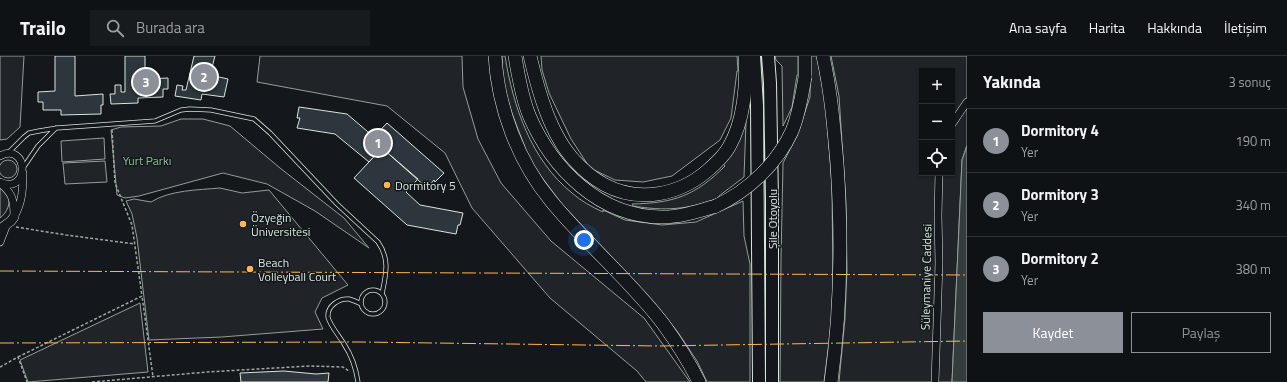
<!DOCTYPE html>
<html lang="tr">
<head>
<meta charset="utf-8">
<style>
  :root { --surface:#0f1215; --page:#181b1e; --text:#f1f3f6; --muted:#9b9ea0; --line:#2f3234; --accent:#8c9099 }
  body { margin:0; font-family:"Titillium Web",sans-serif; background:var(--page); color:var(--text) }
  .controls { position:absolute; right:12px; top:12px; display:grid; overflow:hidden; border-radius:0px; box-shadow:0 1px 3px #0004 }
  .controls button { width:36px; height:36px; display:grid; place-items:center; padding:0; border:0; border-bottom:1px solid var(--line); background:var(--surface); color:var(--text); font:20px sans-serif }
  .you { position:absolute; left:584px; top:184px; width:14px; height:14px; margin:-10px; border:3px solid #fff; border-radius:50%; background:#1a73e8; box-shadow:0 0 0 6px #1a73e833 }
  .badge { display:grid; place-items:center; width:26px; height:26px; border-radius:50%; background:var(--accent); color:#fff; font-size:13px; font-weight:700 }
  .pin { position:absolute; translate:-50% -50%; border:2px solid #fff; box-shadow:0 1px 4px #0006 }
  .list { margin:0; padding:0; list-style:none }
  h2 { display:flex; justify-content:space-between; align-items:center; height:52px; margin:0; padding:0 16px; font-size:17px }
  h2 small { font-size:13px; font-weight:400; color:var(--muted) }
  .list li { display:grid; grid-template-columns:26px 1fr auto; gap:12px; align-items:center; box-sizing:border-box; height:64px; padding:0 16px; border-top:1px solid var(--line) }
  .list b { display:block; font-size:15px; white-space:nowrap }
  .list p { margin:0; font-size:13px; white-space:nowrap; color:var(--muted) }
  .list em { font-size:13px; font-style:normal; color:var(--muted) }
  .actions { display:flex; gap:8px; padding:12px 16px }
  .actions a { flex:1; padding:9px 0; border:1px solid var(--accent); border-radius:0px; text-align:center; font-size:14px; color:var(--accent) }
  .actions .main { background:var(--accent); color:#fff }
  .icon { flex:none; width:22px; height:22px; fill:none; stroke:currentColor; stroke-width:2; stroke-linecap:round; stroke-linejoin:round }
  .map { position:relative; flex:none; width:967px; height:326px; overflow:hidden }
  header { display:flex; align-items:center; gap:24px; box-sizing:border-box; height:56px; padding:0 20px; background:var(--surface); border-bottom:1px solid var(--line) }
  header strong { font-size:19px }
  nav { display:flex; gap:22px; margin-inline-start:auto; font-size:14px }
  .search { width:280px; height:36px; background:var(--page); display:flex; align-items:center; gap:10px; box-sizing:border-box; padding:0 14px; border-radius:0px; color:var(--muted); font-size:15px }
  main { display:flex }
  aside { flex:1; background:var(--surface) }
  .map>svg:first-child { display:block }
  .green { fill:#202428; stroke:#939e99; fill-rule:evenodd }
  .water { fill:#363b3e; stroke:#939e99 }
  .building { fill:#2c363c; stroke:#d8e6dc }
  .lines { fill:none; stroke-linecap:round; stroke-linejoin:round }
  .service-casing { stroke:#d8e6dc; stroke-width:5 }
  .minor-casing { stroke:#d8e6dc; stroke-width:8 }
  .tertiary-casing { stroke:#d8e6dc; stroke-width:10 }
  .trunk-casing { stroke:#d8e6dc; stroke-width:14 }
  .motorway-casing { stroke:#d8e6dc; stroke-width:14 }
  .path { stroke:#9da8a2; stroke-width:1.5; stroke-dasharray:3 2; stroke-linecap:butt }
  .service { stroke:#14181c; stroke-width:3.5 }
  .minor { stroke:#14181c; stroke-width:7 }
  .tertiary { stroke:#14181c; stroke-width:9 }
  .trunk { stroke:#14181c; stroke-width:12 }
  .motorway { stroke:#14181c; stroke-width:13 }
  .motorway-bridge-casing { stroke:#d8e6dc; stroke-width:14; stroke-linecap:butt }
  .motorway-bridge { stroke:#14181c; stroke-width:13 }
  .power { stroke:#ffb74d; stroke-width:1; stroke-dasharray:14 3 2 3; stroke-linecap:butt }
  .poi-dot { fill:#ffb74d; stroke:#14181c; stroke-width:1.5 }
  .labels { text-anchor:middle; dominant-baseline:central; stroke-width:3; stroke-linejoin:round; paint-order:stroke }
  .park-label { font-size:12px; fill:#8ac095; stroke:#14181c }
  .poi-label { font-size:12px; fill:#d8e6dc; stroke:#14181c; text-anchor:start }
  .street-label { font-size:12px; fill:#d8e6dc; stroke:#14181c }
</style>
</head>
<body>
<header>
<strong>Trailo</strong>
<div class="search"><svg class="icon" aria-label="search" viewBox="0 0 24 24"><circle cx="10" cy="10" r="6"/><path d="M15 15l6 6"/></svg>Burada ara</div>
<nav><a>Ana sayfa</a><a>Harita</a><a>Hakkında</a><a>İletişim</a></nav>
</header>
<main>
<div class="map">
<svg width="967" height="326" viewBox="0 0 967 326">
  <rect width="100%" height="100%" fill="#14181c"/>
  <path class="green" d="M0,0H24L20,71L7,83L0,84Z
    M260,0H462L463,31L478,83L501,127L551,185L644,262L690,326H646L637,315L550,242L472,152L445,97L387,50L257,26Z
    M502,0H505C513,50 531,104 572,137C581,145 592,151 603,156V154L625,164L662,169L696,166L743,145L744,180L750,208V326H707L697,305L677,275L653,245L562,148L531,107L510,52L503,25Z
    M541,0H737L738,15H737L731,62L720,84L672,120L643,126L615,124L590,112L571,83L549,37L542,14Z
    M775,0H798V19H797L792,51L783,70L782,10L776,4Z
    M811,0H817L826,51L832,130L833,229L831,269L824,326H780L781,203L783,107L797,80L810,41Z
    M831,0H967V89L962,104L952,326H839L845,262L847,214L846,147L839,40ZM922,15H952V117H922Z
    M181,63H203L230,70L280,112L344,162L369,192L315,155L267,128L223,117L139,140L125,142L117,139L111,74L121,71L161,70Z
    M746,66L744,121L719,140L718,142C688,154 664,155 633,150L632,148C674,147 695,140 725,110L723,108L732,96Z
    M104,82L105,103L62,106L61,85Z
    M-1 113a9 9 0 1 1 18 0a9 9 0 1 1-18 0Z
    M105,105L107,126L65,128L63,107Z
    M0,130C2,133 5,135 7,138C12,146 7,157 0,162Z
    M220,132L242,137L269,134L348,229L322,242L315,256L323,273L222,281L149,284L137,182L132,158L126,145L134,143L151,146C170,134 198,134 220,132Z
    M140,247L148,316L28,326L20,304Z"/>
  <path class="water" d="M967,90V326H952L962,104Z"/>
  <path class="building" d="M55,0H75V40L103,38V49H101V58L61,59V54H43V46H38V36L55,35Z
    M125,0H145V23L168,22V33H163V41L138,42V47L111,48L110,38H115V29H121V36H125Z
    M194,0H215L210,19L228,23L224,41L202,38L201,44L175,40L177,29L183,30L182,34H186Z
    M299,51L347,58L374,81L387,67L444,117L435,126L434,124L427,132L382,92L369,106L335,78L297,72L300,62H297Z
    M382,92L418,123L406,136L420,149L463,157L460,169H458L456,178L407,169L354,122Z
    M284,315L316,318L329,317L328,326H241L240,317Z"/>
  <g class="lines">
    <defs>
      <path id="service" d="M8,97L24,81L29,77L39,75L57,72L155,65L181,54L190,53L211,54L254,63L270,77L337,148L378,186C390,203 386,218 382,238
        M23,112L38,90L56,72
        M361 246a12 12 0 1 1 24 0a12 12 0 1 1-24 0Z
        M358,326C356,312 352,300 344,288C340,281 329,268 328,261C327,250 339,242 349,243C353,244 357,246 361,248"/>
      <path id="minor" d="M952,68L967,46
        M0,100C29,85 30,140 0,126
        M1,128C13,138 14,145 14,161
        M14,161C22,147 23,134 23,117
        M0,186L7,168
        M935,326L939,207L938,159L939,117"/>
      <path id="tertiary" d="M0,173L11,165L14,161"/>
      <path id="trunk" d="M754,0L757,49L759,326
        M768,0L770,27L772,144V326"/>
      <path id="motorway" d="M495,0C498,52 518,105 551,145C586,188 631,225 664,269C677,287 689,306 699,326
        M515,0C518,19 522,41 529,59C552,113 600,161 662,161C681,161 699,155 716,150
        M530,0C538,34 550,79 575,105C583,114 594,123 605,129C639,147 679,139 707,115C714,109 724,100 729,91C744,65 747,29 745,0
        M805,0V21
        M823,0C831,36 834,72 837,108C842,181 841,254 831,326"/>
    </defs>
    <use href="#service" class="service-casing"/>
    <use href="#minor" class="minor-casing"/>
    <use href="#tertiary" class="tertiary-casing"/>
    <use href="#trunk" class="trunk-casing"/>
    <use href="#motorway" class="motorway-casing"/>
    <path class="path" d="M112,74L115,127L132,169L142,240
      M16,171L66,179L135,188
      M18,301L142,240L153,321
      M0,311L18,301L27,326
      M92,326L207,316L310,310L343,311L350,316"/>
    <use href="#service" class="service"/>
    <use href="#minor" class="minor"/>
    <use href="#tertiary" class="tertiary"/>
    <use href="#trunk" class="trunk"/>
    <use href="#motorway" class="motorway"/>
    <defs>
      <path id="motorway-bridge" d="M716,150C748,135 777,108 792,75C799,58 802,39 805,21"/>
    </defs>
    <use href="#motorway-bridge" class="motorway-bridge-casing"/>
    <use href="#motorway-bridge" class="motorway-bridge"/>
    <path class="power" d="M0,215L967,219
      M0,287L359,286L660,290L967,285"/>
  </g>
  <g class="poi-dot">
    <circle cx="387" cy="129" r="4"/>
    <circle cx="243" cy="168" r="4"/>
    <circle cx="250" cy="213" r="4"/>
  </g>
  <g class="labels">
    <g class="park-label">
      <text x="147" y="104">Yurt Parkı</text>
    </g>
    <g class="poi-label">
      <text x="395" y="129">Dormitory 5</text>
      <text x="251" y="161">Özyeğin<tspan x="251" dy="14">Üniversitesi</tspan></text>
      <text x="258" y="206">Beach<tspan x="258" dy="14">Volleyball Court</tspan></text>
    </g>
    <g class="street-label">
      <text transform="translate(772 163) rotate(-90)">Şile Otoyolu</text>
      <text transform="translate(926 221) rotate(-89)">Süleymaniye Caddesi</text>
    </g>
  </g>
</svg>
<div class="controls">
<button>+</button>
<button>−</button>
<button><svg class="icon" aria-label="locate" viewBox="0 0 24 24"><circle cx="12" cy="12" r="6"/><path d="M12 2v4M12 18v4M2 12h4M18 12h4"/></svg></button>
</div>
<div class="you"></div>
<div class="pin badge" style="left:378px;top:87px">1</div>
<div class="pin badge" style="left:204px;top:21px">2</div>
<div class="pin badge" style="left:146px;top:26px">3</div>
</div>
<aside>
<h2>Yakında<small>3 sonuç</small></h2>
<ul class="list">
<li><span class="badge">1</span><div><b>Dormitory 4</b><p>Yer</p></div><em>190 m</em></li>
<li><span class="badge">2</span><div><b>Dormitory 3</b><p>Yer</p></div><em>340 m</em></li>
<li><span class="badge">3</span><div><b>Dormitory 2</b><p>Yer</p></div><em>380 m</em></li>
</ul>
<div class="actions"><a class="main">Kaydet</a><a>Paylaş</a></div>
</aside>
</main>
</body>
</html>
